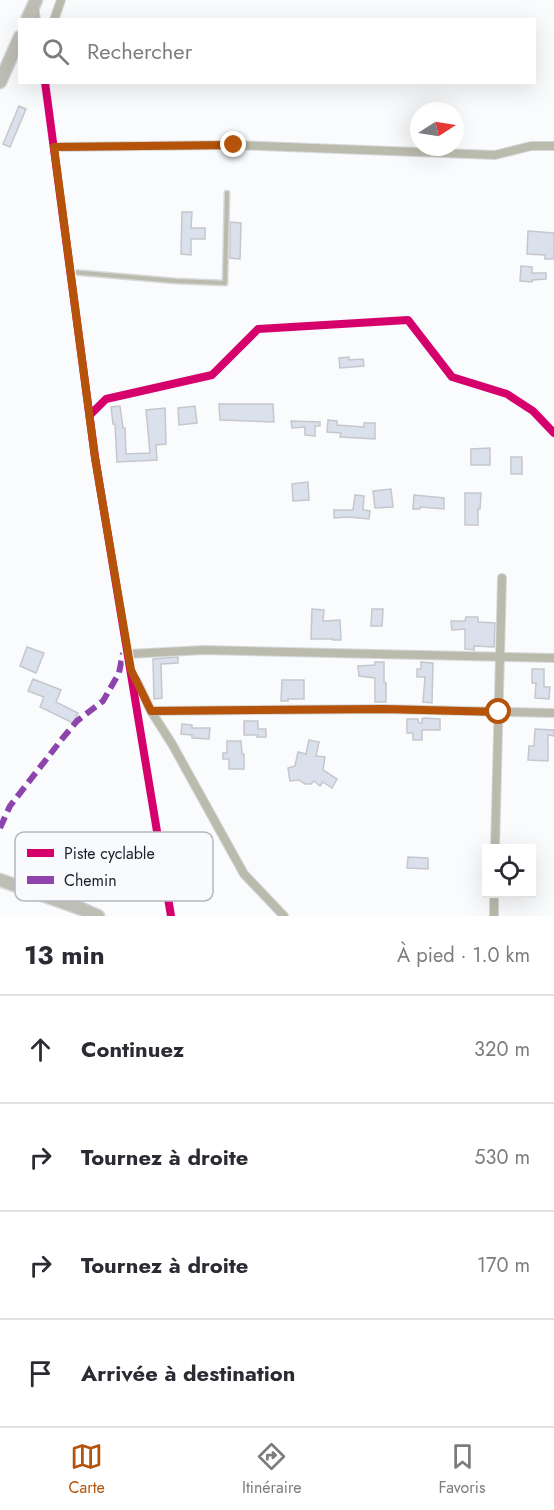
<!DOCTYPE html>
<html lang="fr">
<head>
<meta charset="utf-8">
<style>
  :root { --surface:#fff; --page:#f7f7f7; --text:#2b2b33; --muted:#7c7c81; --line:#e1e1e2; --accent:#b45309 }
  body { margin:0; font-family:Jost,sans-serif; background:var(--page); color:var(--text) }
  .controls { position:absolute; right:18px; bottom:18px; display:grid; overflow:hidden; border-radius:0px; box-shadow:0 6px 24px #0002 }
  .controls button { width:54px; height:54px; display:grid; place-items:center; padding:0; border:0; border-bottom:2px solid var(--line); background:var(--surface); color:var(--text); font:30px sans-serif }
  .compass { position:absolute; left:410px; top:102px; width:54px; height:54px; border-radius:50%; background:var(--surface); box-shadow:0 6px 24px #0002; rotate:78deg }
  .stop { position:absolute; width:18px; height:18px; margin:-14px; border:4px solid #b45309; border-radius:50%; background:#fff }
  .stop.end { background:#b45309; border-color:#fff; box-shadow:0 2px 6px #0008 }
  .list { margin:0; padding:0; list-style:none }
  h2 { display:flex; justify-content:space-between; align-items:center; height:78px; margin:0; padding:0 24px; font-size:26px }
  h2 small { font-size:20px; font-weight:400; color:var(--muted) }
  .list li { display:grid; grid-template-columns:39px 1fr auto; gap:18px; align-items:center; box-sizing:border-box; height:108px; padding:0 24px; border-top:2px solid var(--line) }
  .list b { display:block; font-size:22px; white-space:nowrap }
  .list em { font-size:20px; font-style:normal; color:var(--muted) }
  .icon { flex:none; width:33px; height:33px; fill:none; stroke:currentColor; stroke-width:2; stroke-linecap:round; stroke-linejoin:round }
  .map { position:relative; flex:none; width:554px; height:916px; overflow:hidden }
  .search { position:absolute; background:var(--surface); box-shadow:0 6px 24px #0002; left:18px; right:18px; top:18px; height:66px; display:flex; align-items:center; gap:15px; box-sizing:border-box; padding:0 21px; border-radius:0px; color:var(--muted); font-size:22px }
  .sheet { height:510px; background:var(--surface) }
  nav { display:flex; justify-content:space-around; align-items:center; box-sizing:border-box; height:84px; border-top:2px solid var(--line); background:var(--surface); font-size:16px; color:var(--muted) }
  nav a { display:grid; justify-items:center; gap:3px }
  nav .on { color:var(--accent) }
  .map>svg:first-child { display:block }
  .building { fill:#dae0ec; stroke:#c5c7cc; stroke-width:1.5 }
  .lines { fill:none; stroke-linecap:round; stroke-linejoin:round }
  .lane-casing { stroke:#d6d8da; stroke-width:7 }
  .street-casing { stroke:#d6d8da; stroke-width:10 }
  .primary-casing { stroke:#d6d8da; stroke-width:15 }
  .lane { stroke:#babaad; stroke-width:4 }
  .street { stroke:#babaad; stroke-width:8 }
  .primary { stroke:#bebeb4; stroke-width:12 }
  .quiet { stroke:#8e44ad; stroke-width:6; stroke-dasharray:12 6; stroke-linecap:butt }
  .cycleway-casing { stroke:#f8fafe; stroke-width:11 }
  .cycleway { stroke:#d6006c; stroke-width:8 }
  .route { stroke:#b45309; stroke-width:8 }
  .key { fill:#f8fafe; stroke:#b6b8be; stroke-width:1.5 }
  .key-label { font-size:16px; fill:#1c1f27 }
</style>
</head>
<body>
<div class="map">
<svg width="554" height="916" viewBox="0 0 554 916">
  <rect width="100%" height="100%" fill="#f9fbfd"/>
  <path class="building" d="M19,106L26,109L10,147L3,144Z
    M182,212H192L191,228H205V239H191V255L181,254Z
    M230,222L241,223L240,259L230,258Z
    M528,231L554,233V259H545V255L527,254Z
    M521,266L532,267V273H546V279L532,280V282L520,281Z
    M349,357V360L363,359L364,366L340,368L339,358Z
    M219,404H273L274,422L220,420Z
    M120,406L123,428H125L126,454L150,453L146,410L165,408L166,444L156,445L157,460L117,462L115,424H113L111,407Z
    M195,406L197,423L179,425L178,408Z
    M328,420L337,421V425L364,427V423H375V439L340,437L341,433L327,432Z
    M291,421L320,422V426H315V436L305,435V427L292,428Z
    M490,448V465H471V449Z
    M511,457H522V474H511Z
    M308,482L309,500L293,501L292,484Z
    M391,489L393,507L375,508L373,491Z
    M465,493H481L480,509H478V525H465Z
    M355,495L364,496L363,510L370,511L369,519L348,517L334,518V510H353Z
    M414,495L444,498V509L420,507V509H413Z
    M312,609L324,610L323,621L340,620L341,640H333V639H311Z
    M372,609H383L382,626H371Z
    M466,617H478V622L495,623L494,647L474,646V650L465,649V629L452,630L451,621H465Z
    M27,647L44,653L36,673L20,666Z
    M178,657V663L161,664L162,698L154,699L153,659Z
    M375,662H384V682L386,683V702H375V678L359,676L358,666L375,665Z
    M421,662L433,663L432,703L423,702L425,677H417V669H421Z
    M532,669H544V687H550L549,699L535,698L536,683H532Z
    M33,679L61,690L56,702L78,713L73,723L40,707L44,697L28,691Z
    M282,680H304V699H288V701H281Z
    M424,718L440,719V730H422V740H413V733H407V719H418L419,723H422V719Z
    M244,721H258V729H266V737H257L258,735H244Z
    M182,724L192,725V728H210L209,739L192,738V735L181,734Z
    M535,729L554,730V736L548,735V761L528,760L529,746H534Z
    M309,740L319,742L316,756L325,757L323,770L337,779L332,788L323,782L320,786L314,781L311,784H305L299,780L290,781L288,768L295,766L298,752L306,754Z
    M227,741H241L242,754H244V769H229V759H223V753H227Z
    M408,857L428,858V869L407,868Z"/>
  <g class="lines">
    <defs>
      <path id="lane" d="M71,272L176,281L225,283L227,193"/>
      <path id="street" d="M34,6L36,20
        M54,20L61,0
        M45,82L95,457L171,916
        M54,147L234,145L495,155L531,146H554
        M90,415L106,399L212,375L258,329L408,320L452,377L507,394L533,411L554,433
        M129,654L204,650L554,658
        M136,680L151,711L172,744L244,874L284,916
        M151,711L384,709L554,713
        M495,848L502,578
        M494,916V894"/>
      <path id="primary" d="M27,20L36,0
        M0,82L20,37
        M0,880L82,909L98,916"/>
    </defs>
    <use href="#lane" class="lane-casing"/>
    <use href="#street" class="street-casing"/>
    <use href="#primary" class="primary-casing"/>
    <use href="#lane" class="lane"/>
    <use href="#street" class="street"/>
    <use href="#primary" class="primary"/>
    <path class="quiet" d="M0,828L10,806L62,739L77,721L103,701L119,673L123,653"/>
    <defs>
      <path id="cycleway" d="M45,82L95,457L171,916
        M90,415L106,399L212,375L258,329L408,320L452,377L507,394L533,411L554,433"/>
    </defs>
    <use href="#cycleway" class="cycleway-casing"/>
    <use href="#cycleway" class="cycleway"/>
  </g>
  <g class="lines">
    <path class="route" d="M234,145L54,147L95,458L131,670L151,711L384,709L499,712"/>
  </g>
  <rect x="15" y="832" width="198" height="69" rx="9" class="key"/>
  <rect x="27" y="849" width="27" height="8" fill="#d6006c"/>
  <rect x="27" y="876" width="27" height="8" fill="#8e44ad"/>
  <g class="key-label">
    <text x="64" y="859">Piste cyclable</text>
    <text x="64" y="886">Chemin</text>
  </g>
</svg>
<div class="controls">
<button><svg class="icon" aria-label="locate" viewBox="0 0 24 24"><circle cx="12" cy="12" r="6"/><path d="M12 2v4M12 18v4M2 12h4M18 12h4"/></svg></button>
</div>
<svg class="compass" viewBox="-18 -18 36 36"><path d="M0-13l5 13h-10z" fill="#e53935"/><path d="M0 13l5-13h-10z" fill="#7c7c81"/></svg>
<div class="stop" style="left:499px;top:712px"></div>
<div class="stop end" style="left:234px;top:145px"></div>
<div class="search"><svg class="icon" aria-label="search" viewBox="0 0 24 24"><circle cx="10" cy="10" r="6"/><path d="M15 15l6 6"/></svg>Rechercher</div>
</div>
<section class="sheet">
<h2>13 min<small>À pied · 1.0 km</small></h2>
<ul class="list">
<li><svg class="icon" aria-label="ahead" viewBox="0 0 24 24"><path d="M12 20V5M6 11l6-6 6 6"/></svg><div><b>Continuez</b></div><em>320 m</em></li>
<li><svg class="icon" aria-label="right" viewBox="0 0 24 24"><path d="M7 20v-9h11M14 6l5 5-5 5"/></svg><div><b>Tournez à droite</b></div><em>530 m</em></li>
<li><svg class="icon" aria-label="right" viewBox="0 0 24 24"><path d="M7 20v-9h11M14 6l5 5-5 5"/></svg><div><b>Tournez à droite</b></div><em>170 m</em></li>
<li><svg class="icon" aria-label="arrive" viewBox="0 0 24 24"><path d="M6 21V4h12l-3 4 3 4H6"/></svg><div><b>Arrivée à destination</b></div></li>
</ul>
</section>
<nav>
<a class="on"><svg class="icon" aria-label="map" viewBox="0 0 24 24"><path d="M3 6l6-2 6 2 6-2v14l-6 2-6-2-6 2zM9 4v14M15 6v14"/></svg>Carte</a>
<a><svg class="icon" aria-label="directions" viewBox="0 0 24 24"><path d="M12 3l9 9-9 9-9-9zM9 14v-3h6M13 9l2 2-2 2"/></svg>Itinéraire</a>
<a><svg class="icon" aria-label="saved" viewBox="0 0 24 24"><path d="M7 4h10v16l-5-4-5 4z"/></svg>Favoris</a>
</nav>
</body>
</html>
